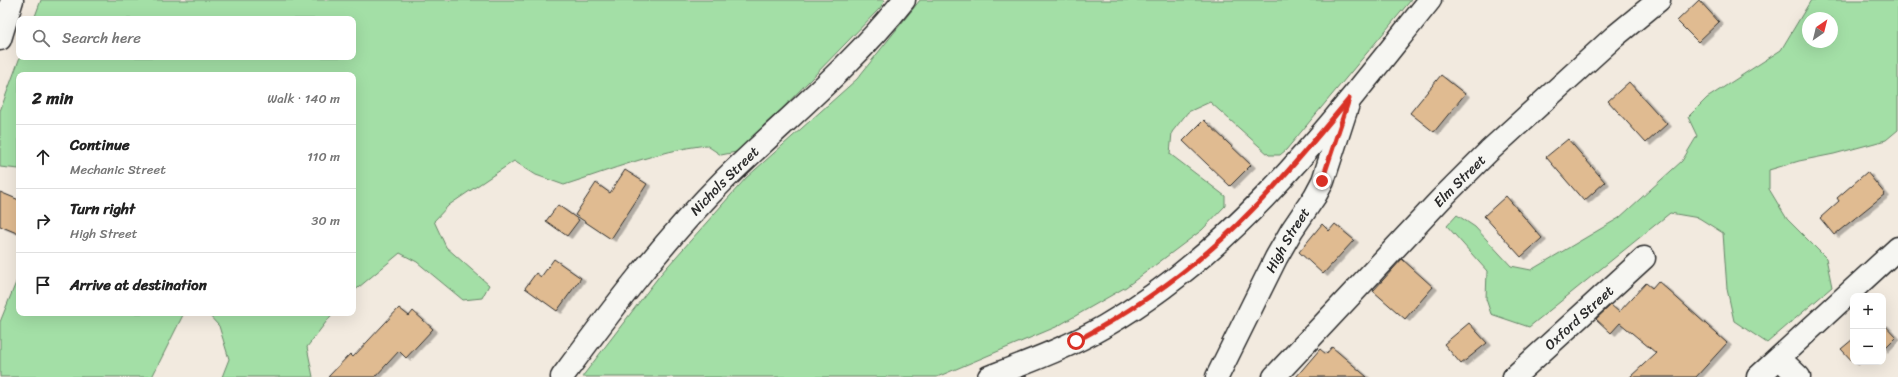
<!DOCTYPE html>
<html lang="en">
<head>
<meta charset="utf-8">
<style>
  :root { --surface:#fff; --page:#f6f6f6; --text:#222; --muted:#767676; --line:#e0e0e0 }
  body { margin:0; font-family:Sriracha,sans-serif; background:var(--page); color:var(--text) }
  .controls { position:absolute; right:12px; bottom:12px; display:grid; overflow:hidden; border-radius:8px; box-shadow:0 4px 16px #0002 }
  .controls button { width:36px; height:36px; display:grid; place-items:center; padding:0; border:0; border-bottom:1px solid var(--line); background:var(--surface); color:var(--text); font:20px sans-serif }
  .compass { position:absolute; left:1802px; top:12px; width:36px; height:36px; border-radius:50%; background:var(--surface); box-shadow:0 4px 16px #0002; rotate:35deg }
  .stop { position:absolute; width:12px; height:12px; margin:-9px; border:3px solid #d93025; border-radius:50%; background:#fff }
  .stop.end { background:#d93025; border-color:#fff; box-shadow:0 1px 4px #0008 }
  .list { margin:0; padding:0; list-style:none }
  h2 { display:flex; justify-content:space-between; align-items:center; height:52px; margin:0; padding:0 16px; font-size:17px }
  h2 small { font-size:13px; font-weight:400; color:var(--muted) }
  .list li { display:grid; grid-template-columns:26px 1fr auto; gap:12px; align-items:center; box-sizing:border-box; height:64px; padding:0 16px; border-top:1px solid var(--line) }
  .list b { display:block; font-size:15px; white-space:nowrap }
  .list p { margin:0; font-size:13px; white-space:nowrap; color:var(--muted) }
  .list em { font-size:13px; font-style:normal; color:var(--muted) }
  .icon { flex:none; width:22px; height:22px; fill:none; stroke:currentColor; stroke-width:2; stroke-linecap:round; stroke-linejoin:round }
  .map { position:relative; flex:none; width:1898px; height:377px; overflow:hidden }
  .search { position:absolute; background:var(--surface); box-shadow:0 4px 16px #0002; left:16px; top:16px; width:340px; height:44px; display:flex; align-items:center; gap:10px; box-sizing:border-box; padding:0 14px; border-radius:8px; color:var(--muted); font-size:15px }
  .panel { position:absolute; background:var(--surface); box-shadow:0 4px 16px #0002; left:16px; top:72px; width:340px; height:244px; border-radius:8px }
  .map>svg:first-child { display:block }
  .green { fill:#a3dfa6; stroke:#678568; fill-rule:evenodd }
  .building { fill:#e0bb91; stroke:#2b2b2b; filter:url(#shadow) }
  .lines { fill:none; stroke-linecap:round; stroke-linejoin:round }
  .street-casing { stroke:#2b2b2b; stroke-width:25 }
  .secondary-casing { stroke:#2b2b2b; stroke-width:25 }
  .primary-casing { stroke:#2b2b2b; stroke-width:25 }
  .street { stroke:#f6f6f2; stroke-width:22 }
  .secondary { stroke:#f6f6f2; stroke-width:22 }
  .primary { stroke:#f6f6f2; stroke-width:22 }
  .route { stroke:#d93025; stroke-width:5 }
  .labels { text-anchor:middle; dominant-baseline:central; stroke-width:3; stroke-linejoin:round; paint-order:stroke }
  .street-label { font-size:14px; fill:#2b2b2b; stroke:#f6f6f2 }
</style>
</head>
<body>
<div class="map">
<svg width="1898" height="377" viewBox="0 0 1898 377">
  <defs>
    <filter id="shadow"><feDropShadow dx="4.5" dy="2.5" stdDeviation="0" flood-color="#0004"/></filter>
  </defs>
  <rect width="100%" height="100%" fill="#f2eadf"/>
  <filter id="ink" filterUnits="userSpaceOnUse"><feTurbulence type="fractalNoise" baseFrequency=".025" numOctaves="2"/><feDisplacementMap in="SourceGraphic" scale="8" xChannelSelector="R" yChannelSelector="G"/><feConvolveMatrix kernelMatrix="1 2 1 2 8 2 1 2 1" color-interpolation-filters="sRGB"/></filter>
  <g filter="url(#ink)">
    <path class="green" d="M41,0H885L880,8L741,151L721,155L706,145C657,151 611,170 564,185L536,175L514,161L449,205L434,221L446,247L489,285L482,298L463,300L417,262L400,253L353,292V75H19V169L0,167V111L20,57H353V19H34Z
      M920,0H1411L1286,150L1280,155H1269L1210,102L1188,112L1172,132L1170,154L1225,196V206L1202,230L1126,287L1056,327L937,377H582L660,275L746,178L857,79Z
      M1811,0H1898V130L1886,140L1834,154L1799,161L1769,170V189L1787,219L1826,258L1832,287L1767,343L1734,321L1727,289L1723,233L1699,218L1670,213L1529,327L1491,314L1486,299L1487,271L1447,226L1457,215L1475,227L1511,266L1531,270L1619,218L1682,161L1697,136L1688,117L1707,98L1781,50ZM1808,18H1832V42H1808Z
      M19,275V313H184L152,377H0V322Z
      M207,313H333L307,347L313,377H222L229,359L219,326Z"/>
    <path class="building" d="M1699,0L1719,22L1698,42L1677,21Z
      M1441,75L1465,94L1434,132L1410,113Z
      M1629,82L1667,124L1646,143L1608,101Z
      M1204,120L1251,165L1230,186L1183,141Z
      M1568,139L1605,182L1584,201L1546,157Z
      M625,170L647,184L611,239L575,215L596,183L610,193Z
      M1867,172L1885,194L1834,235L1820,218L1839,201L1837,198Z
      M0,192L19,200V234L0,226Z
      M1506,196L1542,238L1521,257L1484,216Z
      M558,205L579,220L567,236L546,221Z
      M1322,224L1329,231L1335,224L1354,240L1323,274L1299,252Z
      M554,259L581,278L557,311L525,288L536,273L541,277Z
      M1402,259L1433,287L1405,319L1373,291Z
      M1658,281L1727,343L1696,377H1630L1656,353L1620,323L1611,333L1596,319L1611,305L1619,312L1646,283L1652,288Z
      M399,308L409,316L413,311L433,329L406,358L399,351L375,377H328L350,354L353,357Z
      M1469,323L1487,343L1461,364L1444,344Z
      M1883,323L1896,337L1883,350Z
      M1853,339V362H1855L1854,363L1841,349Z
      M1332,347L1367,377H1296L1320,349L1326,354Z"/>
    <g class="lines">
      <defs>
        <g id="street">
          <path d="M0,39L12,0"/>
          <path d="M1779,358L1799,377"/>
          <path id="s1" d="M562,377C613,308 664,240 725,179C785,120 852,66 904,0"/>
          <path id="s2" d="M1274,377L1441,199L1489,151L1614,37L1659,0"/>
          <path id="s3" d="M1514,377L1644,258"/>
          <path d="M1758,377L1898,248"/>
        </g>
        <g id="secondary">
          <path id="s4" d="M1217,377L1276,258L1292,230L1315,196L1323,181L1349,101"/>
        </g>
        <path id="primary" d="M989,377C1028,362 1069,347 1105,326C1240,248 1334,119 1430,0"/>
      </defs>
      <use href="#street" class="street-casing"/>
      <use href="#secondary" class="secondary-casing"/>
      <use href="#primary" class="primary-casing"/>
      <use href="#street" class="street"/>
      <use href="#secondary" class="secondary"/>
      <use href="#primary" class="primary"/>
    </g>
  </g>
  <g class="lines" filter="url(#ink)">
    <path class="route" d="M1076,341C1140,307 1200,264 1251,211C1286,176 1317,137 1349,99L1322,181"/>
  </g>
  <g class="labels">
    <g class="street-label">
      <text stroke="none"><textPath href="#s1" startOffset="255">Nichols Street</textPath></text>
      <text stroke="none"><textPath href="#s2" startOffset="270">Elm Street</textPath></text>
      <text stroke="none"><textPath href="#s4" startOffset="154">High Street</textPath></text>
      <text stroke="none"><textPath href="#s3" startOffset="88">Oxford Street</textPath></text>
    </g>
  </g>
</svg>
<div class="controls">
<button>+</button>
<button>−</button>
</div>
<svg class="compass" viewBox="-18 -18 36 36"><path d="M0-13l5 13h-10z" fill="#e53935"/><path d="M0 13l5-13h-10z" fill="#767676"/></svg>
<div class="stop" style="left:1076px;top:341px"></div>
<div class="stop end" style="left:1322px;top:181px"></div>
<div class="search"><svg class="icon" aria-label="search" viewBox="0 0 24 24"><circle cx="10" cy="10" r="6"/><path d="M15 15l6 6"/></svg>Search here</div>
<section class="panel">
<h2>2 min<small>Walk · 140 m</small></h2>
<ul class="list">
<li><svg class="icon" aria-label="ahead" viewBox="0 0 24 24"><path d="M12 20V5M6 11l6-6 6 6"/></svg><div><b>Continue</b><p>Mechanic Street</p></div><em>110 m</em></li>
<li><svg class="icon" aria-label="right" viewBox="0 0 24 24"><path d="M7 20v-9h11M14 6l5 5-5 5"/></svg><div><b>Turn right</b><p>High Street</p></div><em>30 m</em></li>
<li><svg class="icon" aria-label="arrive" viewBox="0 0 24 24"><path d="M6 21V4h12l-3 4 3 4H6"/></svg><div><b>Arrive at destination</b></div></li>
</ul>
</section>
</div>
</body>
</html>
